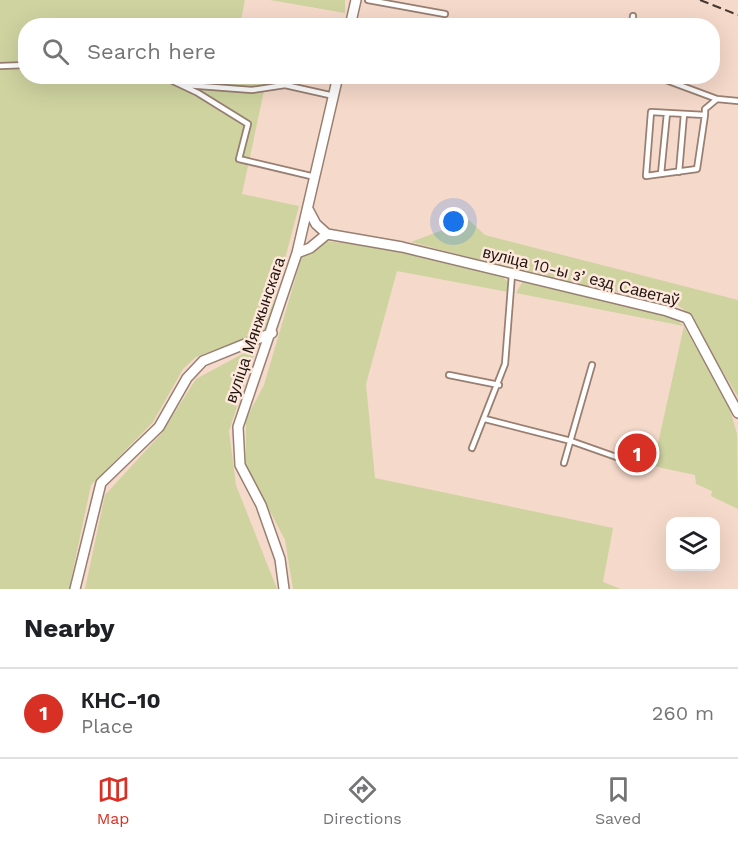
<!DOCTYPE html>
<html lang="en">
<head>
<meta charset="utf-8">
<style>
  :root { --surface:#fff; --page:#f2f2f2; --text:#202124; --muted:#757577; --line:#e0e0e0; --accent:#d93025 }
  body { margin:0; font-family:"Work Sans",sans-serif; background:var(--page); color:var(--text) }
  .controls { position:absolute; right:18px; bottom:18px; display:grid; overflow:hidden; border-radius:12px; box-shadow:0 6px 24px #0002 }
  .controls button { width:54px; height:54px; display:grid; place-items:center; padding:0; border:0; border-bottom:2px solid var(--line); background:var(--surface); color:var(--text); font:30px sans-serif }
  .you { position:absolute; left:454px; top:222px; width:21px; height:21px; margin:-15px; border:4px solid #fff; border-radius:50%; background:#1a73e8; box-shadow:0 0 0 9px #1a73e833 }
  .badge { display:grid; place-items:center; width:39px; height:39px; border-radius:50%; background:var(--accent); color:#fff; font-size:20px; font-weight:700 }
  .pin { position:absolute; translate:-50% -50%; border:3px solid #fff; box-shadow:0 2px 6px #0006 }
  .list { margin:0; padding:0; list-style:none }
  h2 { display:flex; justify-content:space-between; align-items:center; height:78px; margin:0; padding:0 24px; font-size:26px }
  h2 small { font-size:20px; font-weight:400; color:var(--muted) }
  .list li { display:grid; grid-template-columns:39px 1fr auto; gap:18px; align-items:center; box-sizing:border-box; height:90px; padding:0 24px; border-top:2px solid var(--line) }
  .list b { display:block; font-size:22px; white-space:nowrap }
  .list p { margin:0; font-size:20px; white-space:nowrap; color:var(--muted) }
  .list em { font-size:20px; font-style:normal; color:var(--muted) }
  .icon { flex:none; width:33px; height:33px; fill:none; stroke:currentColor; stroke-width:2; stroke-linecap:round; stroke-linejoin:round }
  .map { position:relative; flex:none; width:738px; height:589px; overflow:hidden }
  .search { position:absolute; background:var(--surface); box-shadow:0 6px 24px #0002; left:18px; right:18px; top:18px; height:66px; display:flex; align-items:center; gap:15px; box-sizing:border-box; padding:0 21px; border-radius:24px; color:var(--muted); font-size:22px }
  .sheet { height:168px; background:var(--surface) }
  nav { display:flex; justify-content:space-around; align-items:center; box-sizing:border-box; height:84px; border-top:2px solid var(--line); background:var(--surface); font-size:16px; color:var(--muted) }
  nav a { display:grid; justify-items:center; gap:3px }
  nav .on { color:var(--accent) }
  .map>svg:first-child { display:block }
  .green { fill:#ced3a0 }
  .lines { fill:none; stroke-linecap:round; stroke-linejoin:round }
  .lane-casing { stroke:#987f71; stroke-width:8 }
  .street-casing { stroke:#987f71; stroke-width:12 }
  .lane { stroke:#fff; stroke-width:4.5 }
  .street { stroke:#fff; stroke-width:9 }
  .rail { stroke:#443730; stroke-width:2; stroke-dasharray:9 4.5; stroke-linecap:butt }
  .labels { text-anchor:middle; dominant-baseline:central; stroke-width:5; stroke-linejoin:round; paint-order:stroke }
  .street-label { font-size:16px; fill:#201611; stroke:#fee7db }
</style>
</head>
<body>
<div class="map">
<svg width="738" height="589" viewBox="0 0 738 589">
  <rect width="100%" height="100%" fill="#f5d9ca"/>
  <path class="green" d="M0,0H245L240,25L26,26V76L267,77L242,194L299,206L266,330L196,357L183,369L153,422L91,485L69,589H0Z
    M270,0H345V13Z
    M469,220L485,235L738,300V397L688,313L674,302L568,283L411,242Z
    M324,241L400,249L500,275L507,281L508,292L397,271L366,384L375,478L613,528L603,582L621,589H293L285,540L246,465V419L264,385L302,256Z
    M524,279L673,317L684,326L729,406L737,434L738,509L711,496L712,491L696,484L695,475L653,466L684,326L516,293Z
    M257,346L229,431L236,485L277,589H85L105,495L161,434L196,379Z"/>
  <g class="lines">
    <defs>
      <path id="lane" d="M368,0L445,14
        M632,26L633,16
        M0,66L26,65
        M162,76L198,93L248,124L239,159L315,177
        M655,76L717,99
        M186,85L252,90L285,85L334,96
        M651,112L705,115L697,169L646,176Z
        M705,115V109L717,99L738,101
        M679,172L684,114
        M661,174L667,113
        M449,375L499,385
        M485,419L571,441L639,465
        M472,448L505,364L512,274
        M564,463L592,365"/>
      <path id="street" d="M350,26L356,0
        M308,209L316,224L327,234L402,247L667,311L687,318L738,413
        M297,253L310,248L327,234
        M75,589L101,483L159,427L187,378L203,361L272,333
        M284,589L280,559L261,505L240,465L238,427L297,253L338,76"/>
    </defs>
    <use href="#lane" class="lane-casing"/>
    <use href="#street" class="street-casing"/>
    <use href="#lane" class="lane"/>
    <use href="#street" class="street"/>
    <path class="rail" d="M700,0L738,15"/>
  </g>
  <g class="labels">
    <g class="street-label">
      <text transform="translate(581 276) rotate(14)">вуліца 10-ы зʼезд Саветаў</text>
      <text transform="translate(255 330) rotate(-71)">вуліца Мянжынскага</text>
    </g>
  </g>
</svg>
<div class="controls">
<button><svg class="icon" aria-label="layers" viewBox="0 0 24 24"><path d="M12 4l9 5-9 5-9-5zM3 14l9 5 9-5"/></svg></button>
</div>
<div class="you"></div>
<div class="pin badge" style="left:637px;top:453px">1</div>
<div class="search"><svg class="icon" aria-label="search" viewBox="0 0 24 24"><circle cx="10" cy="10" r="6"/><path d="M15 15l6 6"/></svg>Search here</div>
</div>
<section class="sheet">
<h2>Nearby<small></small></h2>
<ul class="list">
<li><span class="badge">1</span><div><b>КНС-10</b><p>Place</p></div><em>260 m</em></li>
</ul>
</section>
<nav>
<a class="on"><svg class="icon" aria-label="map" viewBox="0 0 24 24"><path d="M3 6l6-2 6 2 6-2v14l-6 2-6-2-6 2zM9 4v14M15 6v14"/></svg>Map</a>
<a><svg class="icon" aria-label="directions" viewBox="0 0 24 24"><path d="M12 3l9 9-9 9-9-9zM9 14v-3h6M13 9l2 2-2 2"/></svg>Directions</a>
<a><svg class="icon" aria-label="saved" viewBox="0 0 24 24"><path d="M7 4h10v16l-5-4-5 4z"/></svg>Saved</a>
</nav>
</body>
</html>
